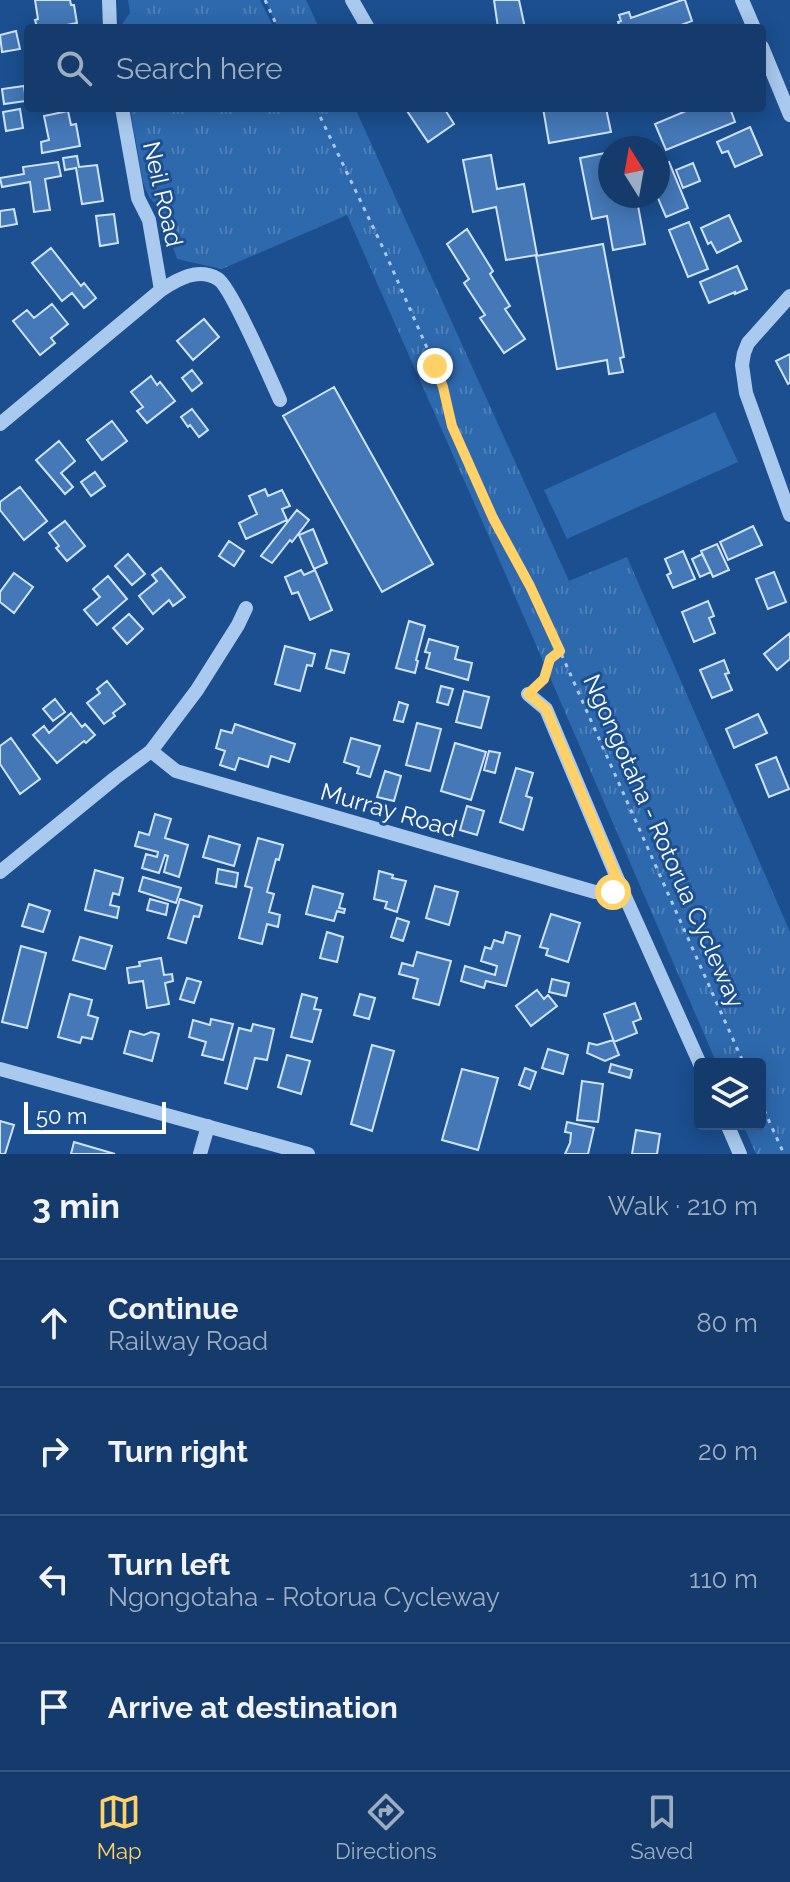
<!DOCTYPE html>
<html lang="en">
<head>
<meta charset="utf-8">
<style>
  :root { --surface:#143b6b; --page:#1d4271; --text:#f1f3f6; --muted:#9dadc1; --line:#33557e; --accent:#ffd166 }
  body { margin:0; font-family:Raleway,sans-serif; background:var(--page); color:var(--text) }
  .controls { position:absolute; right:24px; bottom:24px; display:grid; overflow:hidden; border-radius:8px; box-shadow:0 4px 20px #0003 }
  .controls button { width:72px; height:72px; display:grid; place-items:center; padding:0; border:0; border-bottom:2px solid var(--line); background:var(--surface); color:var(--text); font:40px sans-serif }
  .compass { position:absolute; left:598px; top:136px; width:72px; height:72px; border-radius:50%; background:var(--surface); box-shadow:0 4px 20px #0003; rotate:349deg }
  .scale { position:absolute; left:24px; bottom:20px; width:142px; box-sizing:border-box; padding-left:8px; border:4px solid #fff; border-top:0; font-size:22px; line-height:28px; white-space:nowrap; color:#fff; -webkit-text-stroke:6px #1b4f8f; paint-order:stroke }
  .stop { position:absolute; width:24px; height:24px; margin:-18px; border:6px solid #ffd166; border-radius:50%; background:#fff }
  .stop.end { background:#ffd166; border-color:#fff; box-shadow:0 2px 8px #0008 }
  .list { margin:0; padding:0; list-style:none }
  h2 { display:flex; justify-content:space-between; align-items:center; height:104px; margin:0; padding:0 32px; font-size:34px }
  h2 small { font-size:26px; font-weight:400; color:var(--muted) }
  .list li { display:grid; grid-template-columns:52px 1fr auto; gap:24px; align-items:center; box-sizing:border-box; height:128px; padding:0 32px; border-top:2px solid var(--line) }
  .list b { display:block; font-size:30px; white-space:nowrap }
  .list p { margin:0; font-size:26px; white-space:nowrap; color:var(--muted) }
  .list em { font-size:26px; font-style:normal; color:var(--muted) }
  .icon { flex:none; width:44px; height:44px; fill:none; stroke:currentColor; stroke-width:2; stroke-linecap:round; stroke-linejoin:round }
  .map { position:relative; flex:none; width:790px; height:1154px; overflow:hidden }
  .search { position:absolute; background:var(--surface); box-shadow:0 4px 20px #0003; left:24px; right:24px; top:24px; height:88px; display:flex; align-items:center; gap:20px; box-sizing:border-box; padding:0 28px; border-radius:8px; color:var(--muted); font-size:30px }
  .sheet { height:616px; background:var(--surface) }
  nav { display:flex; justify-content:space-around; align-items:center; box-sizing:border-box; height:112px; border-top:2px solid var(--line); background:var(--surface); font-size:22px; color:var(--muted) }
  nav a { display:grid; justify-items:center; gap:4px }
  nav .on { color:var(--accent) }
  .map>svg:first-child { display:block }
  .grass { fill:url(#grass-tufts) }
  .pitch { fill:#2e69ad }
  .building { fill:#4478b7; stroke:#cfe3fa; stroke-width:2 }
  .lines { fill:none; stroke-linecap:round; stroke-linejoin:round }
  .path { stroke:#a9c9ee; stroke-width:3; stroke-dasharray:4 6; stroke-linecap:butt }
  .minor { stroke:#a9c9ee; stroke-width:14 }
  .route { stroke:#ffd166; stroke-width:10 }
  .labels { text-anchor:middle; dominant-baseline:central; stroke-width:6; stroke-linejoin:round; paint-order:stroke }
  .street-label { font-size:24px; fill:#fff; stroke:#1b4f8f }
</style>
</head>
<body>
<div class="map">
<svg width="790" height="1154" viewBox="0 0 790 1154">
  <defs>
    <pattern id="grass-tufts" width="24" height="20" patternUnits="userSpaceOnUse" patternTransform="scale(2)"><rect width="24" height="20" fill="#2e69ad"/><path d="M3 7l-1-3M5 7V3M7 7l1-3M15 17l-1-3M17 17v-4M19 17l1-3" fill="none" stroke="#4d80b9"/></pattern>
  </defs>
  <rect width="100%" height="100%" fill="#1b4f8f"/>
  <path class="grass" d="M128,0H260L274,28H122L123,23L130,13Z
    M265,0H306L319,28H278Z
    M130,108H314L320,120L316,108H355L569,581L627,557L790,932V1154H756L743,1124H760V1064H717L505,573L347,215L222,269L177,259L160,209L149,197L143,183Z"/>
  <path class="pitch" d="M715,412L738,462L567,539L544,490Z"/>
  <path class="building" d="M35,0H70L71,5H74L77,23L51,28H37L35,20L38,19Z
    M494,0H519L525,28H498Z
    M682,0H685L692,21L673,28H620L618,22L621,21L619,15L629,12L631,18Z
    M16,31L20,49L2,52L0,35Z
    M24,86L26,101L4,104L2,89Z
    M405,108H444L454,124L428,142Z
    M543,108H606L611,132L549,143Z
    M693,108H730L735,122L666,150L655,124Z
    M20,109L23,128L6,131L3,112Z
    M68,111L71,125L76,124L80,146L42,153L41,142L49,140L44,116Z
    M750,127L762,155L735,167L728,151L722,153L717,142Z
    M610,152V196H633L634,201L637,200L645,244L613,250L607,216L592,219L580,158Z
    M491,155L497,189L524,184L537,255L506,260L496,207L473,212L463,160Z
    M77,156L79,167L97,165L103,201L82,204L76,168L65,170L63,158Z
    M58,162L61,176L45,179L50,210L34,212L30,182L2,187L0,178L24,174L23,167Z
    M669,162L688,208L666,217L657,196L658,167Z
    M693,163L700,181L683,188L676,170Z
    M14,209L17,224L0,227V211Z
    M114,214L118,243L100,246L96,216Z
    M729,215L741,241L717,253L711,242L708,244L701,228Z
    M689,222L708,269L688,277L669,230Z
    M467,229L493,271L490,274L510,306L505,309L525,339L504,353L480,318L485,315L464,283L469,279L447,244Z
    M603,244L624,357L620,358L623,372L609,374L607,360L557,369L536,256Z
    M51,248L81,286L84,283L96,298L84,308L72,293L62,301L32,263Z
    M737,266L747,289L735,294V292L709,303L700,282Z
    M52,304L68,324L51,338L55,343L40,355L13,321L27,310L34,318Z
    M204,319L219,337L193,360L177,341Z
    M790,354V383L788,384L776,361Z
    M192,370L202,383L192,391L182,378Z
    M151,376L157,385L160,382L175,401L147,423L137,411L143,407L131,392Z
    M334,387L433,564L382,592L283,416Z
    M192,409L208,430L199,437L190,425L188,427L181,417Z
    M112,421L127,441L102,460L87,440Z
    M59,441L75,461L61,473L73,487L65,494L36,460Z
    M95,472L105,486L91,496L81,482Z
    M20,487L47,521L24,540L0,510V502Z
    M265,489L268,496L282,490L290,506L282,509L287,520L246,539L239,523L257,514L249,496Z
    M297,510L309,520L292,542L290,540L272,563L261,556Z
    M65,521L85,546L67,561L56,548L59,546L49,533Z
    M753,526L762,545L728,560L720,542Z
    M313,529L327,563L314,569L299,535Z
    M229,541L244,551L234,566L219,556Z
    M717,544L729,570L713,577L701,551Z
    M683,551L695,579L673,588L667,575L671,573L665,559Z
    M128,554L145,574L132,585L115,566Z
    M702,554L711,572L700,577L692,559Z
    M161,568L185,597L173,606L169,600L153,614L139,596L157,581L152,575Z
    M301,570L304,575L315,570L332,610L310,620L298,592L292,594L285,577Z
    M774,572L786,602L768,609L756,579Z
    M14,573L33,587L14,613L0,602V592Z
    M108,576L127,599L97,625L84,610L100,597L93,589Z
    M708,601L714,616L709,618L715,633L694,642L682,612Z
    M129,614L143,629L127,644L113,628Z
    M409,621L425,626L416,660L418,661L415,673L396,668Z
    M790,633V659L777,670L764,654Z
    M429,639L458,647L455,659L472,663L468,680L426,668L430,653L425,652Z
    M285,646L315,654L312,666L307,665L300,691L275,684Z
    M331,650L349,654L344,673L326,668Z
    M724,660L729,673L725,674L732,690L712,698L700,670Z
    M107,681L125,704L113,713L115,716L104,724L87,703L100,693L97,689Z
    M441,686L453,689L448,705L437,702Z
    M464,691L489,697L481,728L456,722Z
    M55,699L65,712L53,721L43,709Z
    M399,702L408,705L403,722L394,720Z
    M71,713L82,727L85,724L95,735L86,743L84,741L57,763L33,735L44,726L49,733Z
    M758,714L767,733L734,748L726,729Z
    M417,723L441,729L430,771L406,765Z
    M235,724L295,744L289,762L271,756L268,767L239,758L235,770L220,765L225,751L216,748L221,730L232,733Z
    M11,738L40,779L20,794L0,764V746Z
    M351,738L380,746L370,777L357,773L359,767L344,762Z
    M455,743L486,752L471,800L441,791Z
    M489,751L500,753L495,773L484,770Z
    M776,757L789,789L769,797L756,765Z
    M516,768L533,773L526,796L532,798L523,830L500,822Z
    M385,771L401,776L394,801L377,797Z
    M467,806L484,811L477,835L460,830Z
    M155,814L171,819L165,838L188,845L179,877L164,872L168,856L165,855L159,873L142,868L146,854L157,857L158,852L135,846L139,832L149,835Z
    M209,836L240,845L234,866L203,857Z
    M258,838L283,845L279,860L276,859L267,892L274,894L269,912L280,915L278,927L267,924L262,944L239,938L252,888L245,886Z
    M218,869L238,873L236,887L216,883Z
    M95,870L123,878L119,895L113,893L110,905L119,907L117,918L85,910Z
    M379,871L393,875L392,878L406,881L397,912L385,908L387,902L374,899Z
    M143,877L181,888L176,903L139,891Z
    M313,886L343,894L339,908L345,909L344,913L337,911L334,921L306,914Z
    M435,886L458,892L449,925L426,918Z
    M150,899L168,904L166,915L147,910Z
    M180,899L202,906L199,917L194,916L186,943L168,938Z
    M29,904L50,911L43,932L22,926Z
    M551,914L580,923L568,962L546,955L548,949L540,947Z
    M397,918L409,922L403,941L391,937Z
    M327,932L343,937L337,962L320,958Z
    M506,932L520,936L506,986L486,981L484,988L461,981L465,966L495,975L497,966L481,961L485,947L491,949L494,940L503,943Z
    M80,937L112,946L105,969L73,960Z
    M21,946L46,953L27,1028L2,1022Z
    M417,952L451,961L439,1005L413,998L418,979L399,974L402,963L413,966Z
    M161,958L164,975L172,974L173,981L165,983L169,1004L147,1008L143,981L129,983L127,968L140,966L139,962Z
    M187,978L201,982L194,1003L180,999Z
    M552,979L569,983L566,996L549,992Z
    M537,990L544,999L548,995L557,1006L531,1026L516,1006Z
    M70,994L92,1000L88,1015L98,1018L92,1039L82,1037L80,1043L58,1037Z
    M302,994L317,998L314,1009L321,1010L312,1042L291,1037Z
    M360,994L375,998L369,1019L354,1015Z
    M635,1003L641,1019L633,1022L637,1033L614,1042L604,1014Z
    M211,1019L233,1024L223,1060L202,1055L206,1042L189,1037L193,1020L210,1025Z
    M253,1024L274,1029L267,1060L255,1058L247,1089L225,1083L239,1028L251,1031Z
    M130,1031L144,1035L151,1032L159,1034L152,1061L124,1053Z
    M613,1040L619,1055L605,1061L587,1053L589,1043L597,1045Z
    M372,1045L394,1051L372,1131L351,1124Z
    M548,1049L568,1055L563,1074L542,1068Z
    M287,1055L310,1061L301,1094L278,1087Z
    M611,1064L632,1070L630,1078L609,1072Z
    M525,1068L536,1072L530,1089L519,1085Z
    M462,1069L498,1078L478,1150L442,1140Z
    M582,1081L603,1084L598,1122L577,1120Z
    M0,1121L14,1125L5,1154H0Z
    M567,1122L594,1128L588,1154H565L570,1143L571,1133L565,1132Z
    M636,1130L660,1134L657,1154H632Z
    M74,1142L115,1154H71Z"/>
  <g class="lines">
    <path class="path" d="M265,0L278,28
      M316,108L384,250L435,366L443,387L452,426L493,518L530,586L560,651L744,1064
      M540,683L544,679L550,659L560,651
      M760,1101L784,1154"/>
    <path class="minor" d="M109,0L110,28
      M352,0L368,28
      M742,0L754,28
      M762,47L790,115
      M122,108L138,198L149,220L161,290
      M790,296L748,343L744,353L742,365L746,393L790,515
      M0,424L161,290C178,279 198,267 218,279C231,287 271,380 280,400
      M528,694L546,709L623,892L700,1064
      M151,751L176,771L595,892H623
      M0,872L115,778L151,751L197,690L238,625L246,608
      M0,1069L308,1154
      M727,1124L740,1154
      M200,1154L208,1126"/>
  </g>
  <g class="lines">
    <path class="route" d="M435,366L443,387L452,426L493,518L530,586L560,651L550,659L544,679L528,694L546,709L623,892H613"/>
  </g>
  <g class="labels">
    <g class="street-label">
      <text transform="translate(163 194) rotate(77)">Neil Road</text>
      <text transform="translate(389 810) rotate(16)">Murray Road</text>
      <text transform="translate(664 841) rotate(66)">Ngongotaha - Rotorua Cycleway</text>
    </g>
  </g>
</svg>
<div class="controls">
<button><svg class="icon" aria-label="layers" viewBox="0 0 24 24"><path d="M12 4l9 5-9 5-9-5zM3 14l9 5 9-5"/></svg></button>
</div>
<svg class="compass" viewBox="-18 -18 36 36"><path d="M0-13l5 13h-10z" fill="#e53935"/><path d="M0 13l5-13h-10z" fill="#9dadc1"/></svg>
<div class="scale">50 m</div>
<div class="stop" style="left:613px;top:892px"></div>
<div class="stop end" style="left:435px;top:366px"></div>
<div class="search"><svg class="icon" aria-label="search" viewBox="0 0 24 24"><circle cx="10" cy="10" r="6"/><path d="M15 15l6 6"/></svg>Search here</div>
</div>
<section class="sheet">
<h2>3 min<small>Walk · 210 m</small></h2>
<ul class="list">
<li><svg class="icon" aria-label="ahead" viewBox="0 0 24 24"><path d="M12 20V5M6 11l6-6 6 6"/></svg><div><b>Continue</b><p>Railway Road</p></div><em>80 m</em></li>
<li><svg class="icon" aria-label="right" viewBox="0 0 24 24"><path d="M7 20v-9h11M14 6l5 5-5 5"/></svg><div><b>Turn right</b></div><em>20 m</em></li>
<li><svg class="icon" aria-label="left" viewBox="0 0 24 24"><path d="M17 20v-9H6M10 6l-5 5 5 5"/></svg><div><b>Turn left</b><p>Ngongotaha - Rotorua Cycleway</p></div><em>110 m</em></li>
<li><svg class="icon" aria-label="arrive" viewBox="0 0 24 24"><path d="M6 21V4h12l-3 4 3 4H6"/></svg><div><b>Arrive at destination</b></div></li>
</ul>
</section>
<nav>
<a class="on"><svg class="icon" aria-label="map" viewBox="0 0 24 24"><path d="M3 6l6-2 6 2 6-2v14l-6 2-6-2-6 2zM9 4v14M15 6v14"/></svg>Map</a>
<a><svg class="icon" aria-label="directions" viewBox="0 0 24 24"><path d="M12 3l9 9-9 9-9-9zM9 14v-3h6M13 9l2 2-2 2"/></svg>Directions</a>
<a><svg class="icon" aria-label="saved" viewBox="0 0 24 24"><path d="M7 4h10v16l-5-4-5 4z"/></svg>Saved</a>
</nav>
</body>
</html>
